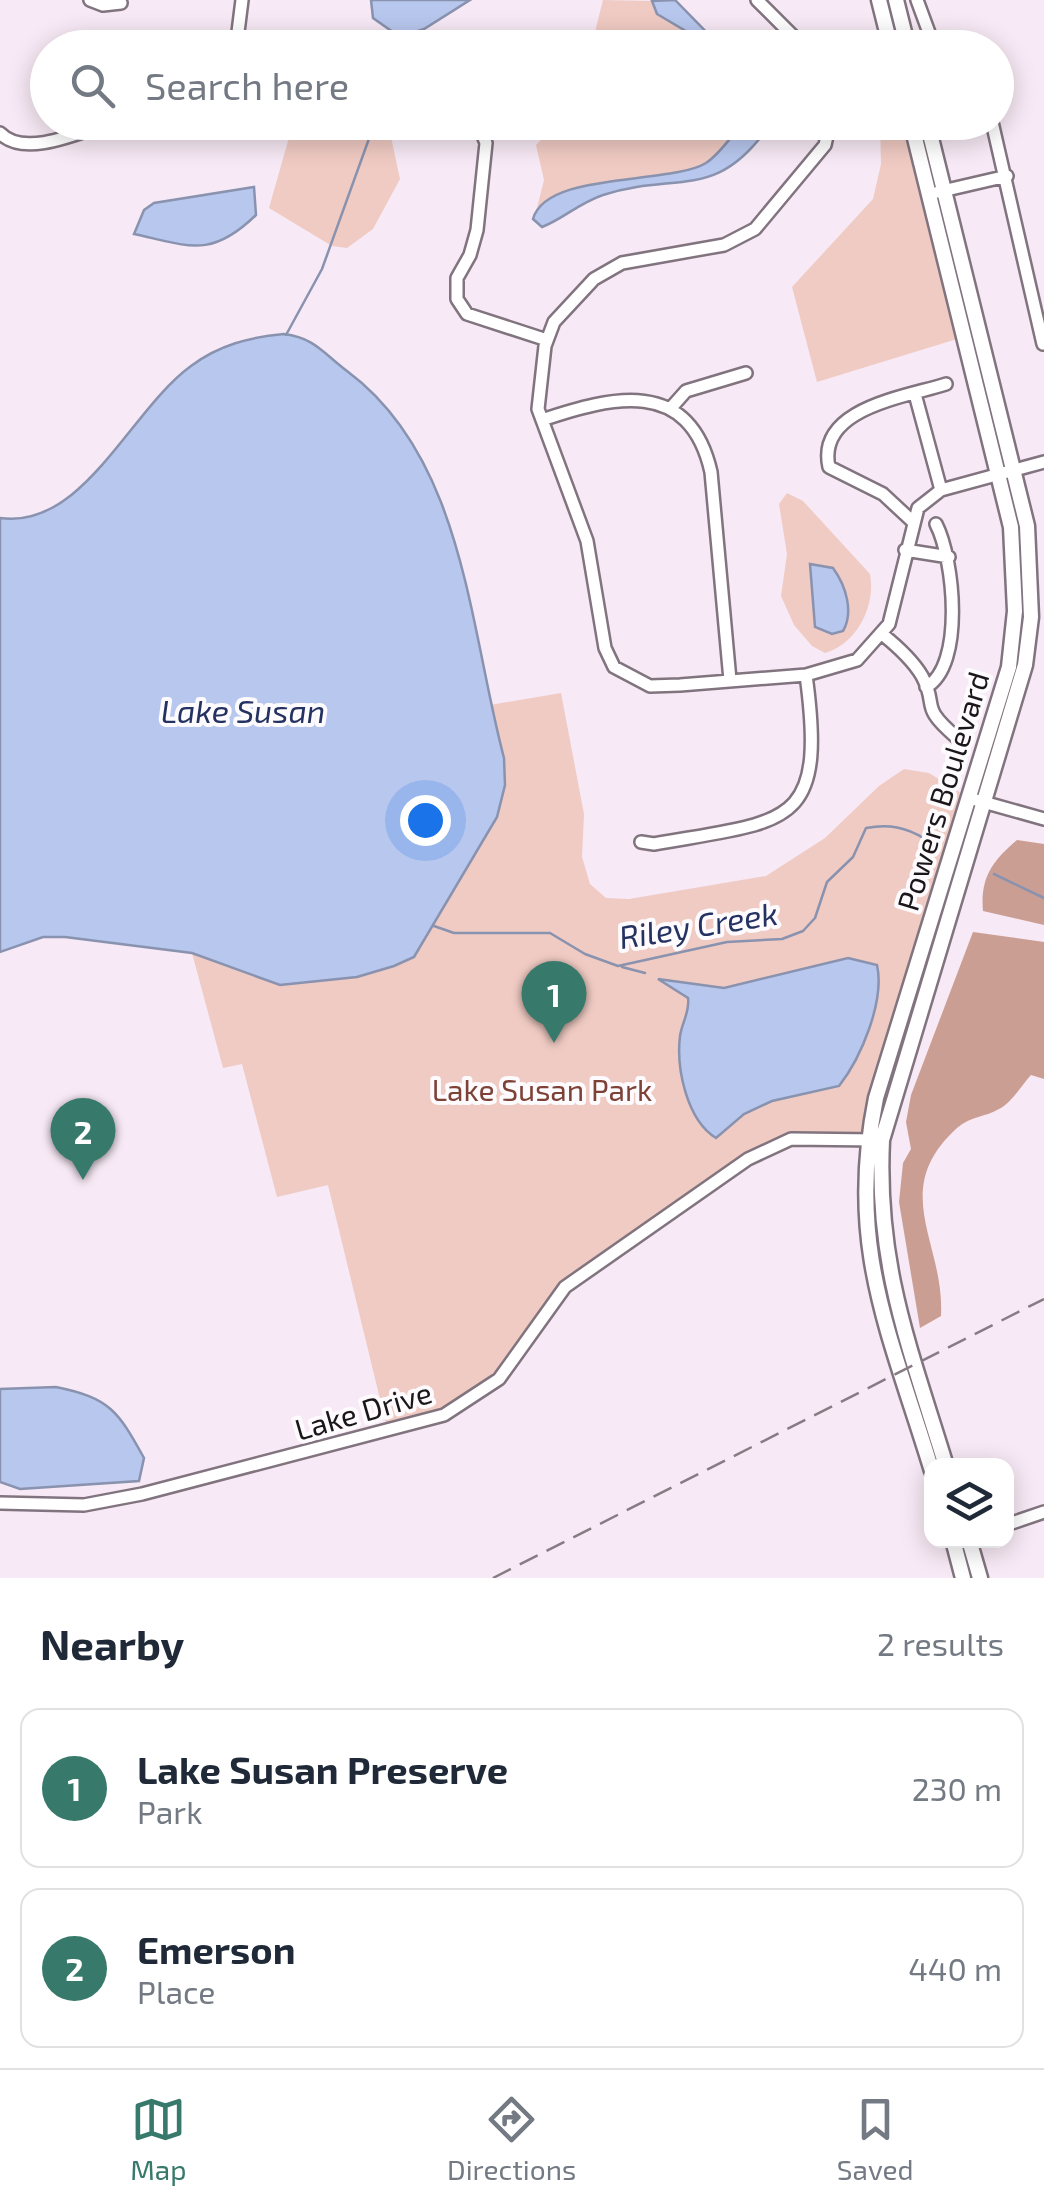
<!DOCTYPE html>
<html lang="en">
<head>
<meta charset="utf-8">
<style>
  :root { --surface:#fff; --page:#f6f6f7; --text:#1f2937; --muted:#747a83; --line:#e0e1e3; --accent:#37796a }
  body { margin:0; font-family:"Exo 2",sans-serif; background:var(--page); color:var(--text) }
  .controls { position:absolute; right:30px; bottom:30px; display:grid; overflow:hidden; border-radius:20px; box-shadow:0 5px 25px #0003 }
  .controls button { width:90px; height:90px; display:grid; place-items:center; padding:0; border:0; border-bottom:2px solid var(--line); background:var(--surface); color:var(--text); font:50px sans-serif }
  .you { position:absolute; left:425px; top:820px; width:35px; height:35px; margin:-25px; border:8px solid #fff; border-radius:50%; background:#1a73e8; box-shadow:0 0 0 15px #1a73e833 }
  .badge { display:grid; place-items:center; width:65px; height:65px; border-radius:50%; background:var(--accent); color:#fff; font-size:32px; font-weight:700 }
  .pin { position:absolute; translate:-50% -82px; filter:drop-shadow(0 2px 5px #0008) }
  .pin::after { content:''; position:absolute; top:52px; width:35px; height:30px; background:inherit; clip-path:polygon(0 0,100% 0,50% 100%) }
  .list { margin:0; padding:0; list-style:none }
  h2 { display:flex; justify-content:space-between; align-items:center; height:130px; margin:0; padding:0 40px; font-size:42px }
  h2 small { font-size:32px; font-weight:400; color:var(--muted) }
  .list li { display:grid; grid-template-columns:65px 1fr auto; gap:30px; align-items:center; box-sizing:border-box; height:160px; margin:0 20px 20px; padding:0 20px; border:2px solid var(--line); border-radius:20px }
  .list b { display:block; font-size:38px; white-space:nowrap }
  .list p { margin:0; font-size:32px; white-space:nowrap; color:var(--muted) }
  .list em { font-size:32px; font-style:normal; color:var(--muted) }
  .icon { flex:none; width:55px; height:55px; fill:none; stroke:currentColor; stroke-width:2; stroke-linecap:round; stroke-linejoin:round }
  .map { position:relative; flex:none; width:1044px; height:1578px; overflow:hidden }
  .search { position:absolute; background:var(--surface); box-shadow:0 5px 25px #0003; left:30px; right:30px; top:30px; height:110px; display:flex; align-items:center; gap:25px; box-sizing:border-box; padding:0 35px; border-radius:55px; color:var(--muted); font-size:38px }
  .sheet { height:490px; background:var(--surface) }
  nav { display:flex; justify-content:space-around; align-items:center; box-sizing:border-box; height:140px; border-top:2px solid var(--line); background:var(--surface); font-size:28px; color:var(--muted) }
  nav a { display:grid; justify-items:center; gap:5px }
  nav .on { color:var(--accent) }
  .map>svg:first-child { display:block }
  .green { fill:#f0cbc3 }
  .forest { fill:#cb9e94 }
  .water { fill:#b8c7ee; stroke:#8992ae; stroke-width:2.5 }
  .lines { fill:none; stroke-linecap:round; stroke-linejoin:round }
  .stream { stroke:#8992ae; stroke-width:2.5 }
  .minor-casing { stroke:#81747f; stroke-width:16 }
  .major-casing { stroke:#81747f; stroke-width:19 }
  .minor { stroke:#fff; stroke-width:11 }
  .major { stroke:#fff; stroke-width:14 }
  .rail { stroke:#867c84; stroke-width:2.5; stroke-dasharray:20 10; stroke-linecap:butt }
  .labels { text-anchor:middle; dominant-baseline:central; stroke-width:8; stroke-linejoin:round; paint-order:stroke }
  .street-label { font-size:30px; fill:#1b161a; stroke:#fdfbfd }
  .park-label { font-size:30px; fill:#7e4136; stroke:#fdfbfd }
  .water-label { font-size:32px; font-style:italic; fill:#243262; stroke:#fdfbfd }
</style>
</head>
<body>
<div class="map">
<svg width="1044" height="1578" viewBox="0 0 1044 1578">
  <rect width="100%" height="100%" fill="#f7e9f5"/>
  <path class="green" d="M603,0L652,1L658,14L689,33L696,47L591,48Z
    M301,123H388L400,179L373,229L347,248L332,246L269,208L288,141Z
    M557,123H743C732,135 720,155 705,163C659,190 588,170 537,208L544,180L536,145Z
    M880,123H905L957,339L817,382L792,287L873,199L881,164Z
    M787,493L803,501L870,574C876,606 857,644 825,653L812,646L794,625L781,596L787,554L779,504Z
    M561,693L584,814L582,857L590,884L606,898L629,899L766,876L825,838L879,786L904,769L929,773L969,798L868,1139L832,1136L768,1147L565,1287L483,1393L388,1432L328,1185L277,1197L242,1064L223,1068L192,953L357,977L424,942L497,817L505,785L504,758L490,705Z"/>
  <path class="forest" d="M1017,840L1044,844V925L983,911C980,878 992,861 1017,840Z
    M973,932L1044,942V1079L1031,1075C1022,1085 1011,1103 999,1109C986,1117 971,1116 957,1128C888,1191 945,1242 941,1316L920,1328L899,1202L903,1163L911,1149L906,1122L911,1095Z"/>
  <path class="water" d="M371,0H470L424,29L400,37L373,18Z
    M675,0L721,47H696L689,33L657,14L652,1Z
    M743,123H771C717,203 678,171 603,195C579,203 563,219 542,227L533,219C546,171 670,185 706,163C720,154 732,135 743,123Z
    M254,187L256,215C211,259 189,246 134,234L144,210L154,203Z
    M284,334C315,338 323,353 347,371C464,458 469,626 504,758L505,785L497,817L414,957L394,966L357,977L280,985L192,953L65,937H43L0,952V518C83,530 130,410 191,366C219,345 250,337 284,334Z
    M810,564L833,568C846,586 854,612 843,631L832,634L815,627Z
    M848,958L877,965C885,1001 861,1058 839,1086L772,1101L744,1114L716,1138C687,1120 676,1069 680,1036C682,1022 690,1012 688,998L658,979L724,988Z
    M56,1387C110,1398 118,1411 144,1458L139,1481L20,1489L0,1482V1389Z"/>
  <g class="lines">
    <path class="stream" d="M286,335L322,269L375,122
      M994,874L1044,898
      M434,926L454,933H550L585,954L618,966L727,942L782,939L803,931L815,918L827,882L853,857L866,828C889,824 906,827 925,839
      M622,967L645,973"/>
    <defs>
      <path id="minor" d="M90,0L103,5L121,3
        M757,0L805,48
        M917,0L931,38L955,40L964,48
        M236,48L242,0
        M830,122L825,145L755,229L724,245L622,263L594,279L554,322L545,346L538,409L587,541L605,648L614,667L650,686L680,685L806,675L857,660L889,624L918,508L941,490L1044,462
        M992,122L1043,344
        M478,123L486,143L477,230L470,255L457,278V299L467,314L547,340
        M0,133C24,159 83,131 111,122
        M938,192L1007,176
        M915,394L941,490
        M670,409L686,391L746,373
        M542,420C611,397 689,376 711,472L730,680
        M912,521L883,494L829,467C816,408 906,397 946,384
        M905,550L949,557
        M882,634C897,646 912,659 922,676C939,708 918,704 956,737
        M926,687C965,666 954,559 936,524
        M969,798L1044,819
        M641,842L654,844C789,820 827,829 806,675
        M0,1503L84,1505L142,1494L444,1415L499,1379L565,1287L748,1159L791,1139L878,1140
        M1006,1525L1044,1512"/>
      <path id="major" d="M879,0L891,48
        M896,0L908,48
        M911,122L1011,527L1015,611L1009,667L876,1098C846,1246 890,1333 932,1471
        M927,122L1027,526L1031,617L1025,665L882,1140C876,1266 910,1348 946,1466
        M953,1540L963,1578
        M969,1540L980,1578"/>
    </defs>
    <use href="#minor" class="minor-casing"/>
    <use href="#major" class="major-casing"/>
    <use href="#minor" class="minor"/>
    <use href="#major" class="major"/>
    <path class="rail" d="M493,1578L1044,1299"/>
  </g>
  <g class="labels">
    <g class="street-label">
      <text transform="translate(942 791) rotate(-73)">Powers Boulevard</text>
      <text transform="translate(363 1410) rotate(-16)">Lake Drive</text>
    </g>
    <g class="park-label">
      <text x="542" y="1089">Lake Susan Park</text>
    </g>
    <g class="water-label">
      <text x="243" y="710">Lake Susan</text>
      <text transform="translate(698 924) rotate(-9)">Riley Creek</text>
    </g>
  </g>
</svg>
<div class="controls">
<button><svg class="icon" aria-label="layers" viewBox="0 0 24 24"><path d="M12 4l9 5-9 5-9-5zM3 14l9 5 9-5"/></svg></button>
</div>
<div class="you"></div>
<div class="pin badge" style="left:554px;top:1043px">1</div>
<div class="pin badge" style="left:83px;top:1180px">2</div>
<div class="search"><svg class="icon" aria-label="search" viewBox="0 0 24 24"><circle cx="10" cy="10" r="6"/><path d="M15 15l6 6"/></svg>Search here</div>
</div>
<section class="sheet">
<h2>Nearby<small>2 results</small></h2>
<ul class="list">
<li><span class="badge">1</span><div><b>Lake Susan Preserve</b><p>Park</p></div><em>230 m</em></li>
<li><span class="badge">2</span><div><b>Emerson</b><p>Place</p></div><em>440 m</em></li>
</ul>
</section>
<nav>
<a class="on"><svg class="icon" aria-label="map" viewBox="0 0 24 24"><path d="M3 6l6-2 6 2 6-2v14l-6 2-6-2-6 2zM9 4v14M15 6v14"/></svg>Map</a>
<a><svg class="icon" aria-label="directions" viewBox="0 0 24 24"><path d="M12 3l9 9-9 9-9-9zM9 14v-3h6M13 9l2 2-2 2"/></svg>Directions</a>
<a><svg class="icon" aria-label="saved" viewBox="0 0 24 24"><path d="M7 4h10v16l-5-4-5 4z"/></svg>Saved</a>
</nav>
</body>
</html>
